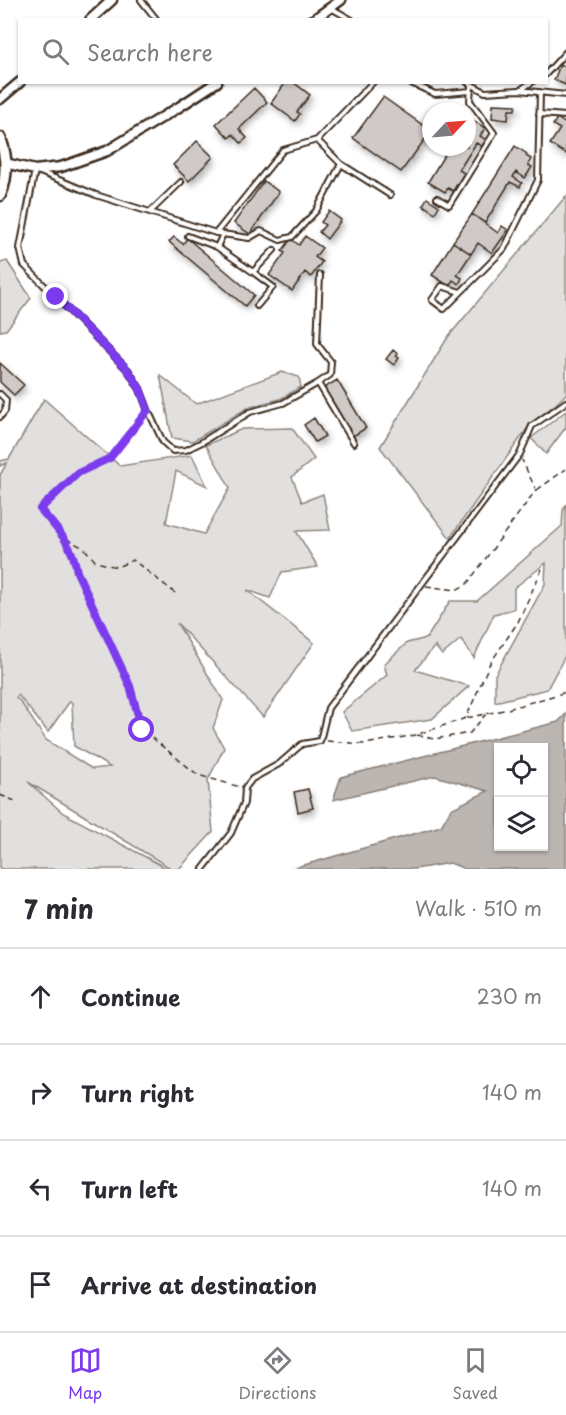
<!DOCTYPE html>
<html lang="en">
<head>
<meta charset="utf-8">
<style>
  :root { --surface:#fff; --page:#f2f2f3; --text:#2b2b33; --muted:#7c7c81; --line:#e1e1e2; --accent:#7c3aed }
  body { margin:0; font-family:"Playpen Sans",sans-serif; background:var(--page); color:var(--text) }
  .controls { position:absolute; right:18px; bottom:18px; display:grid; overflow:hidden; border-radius:0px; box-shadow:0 2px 4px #0004 }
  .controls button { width:54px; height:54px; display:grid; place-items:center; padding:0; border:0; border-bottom:2px solid var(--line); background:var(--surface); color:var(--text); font:30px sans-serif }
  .compass { position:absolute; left:422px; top:102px; width:54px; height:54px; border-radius:50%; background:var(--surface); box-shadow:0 2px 4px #0004; rotate:64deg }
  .stop { position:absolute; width:18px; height:18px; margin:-14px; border:4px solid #7c3aed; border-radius:50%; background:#fff }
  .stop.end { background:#7c3aed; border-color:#fff; box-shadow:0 2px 6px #0008 }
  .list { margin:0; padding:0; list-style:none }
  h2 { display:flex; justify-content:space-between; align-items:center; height:78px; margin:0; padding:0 24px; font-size:26px }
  h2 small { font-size:20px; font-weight:400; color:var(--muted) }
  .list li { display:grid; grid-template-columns:39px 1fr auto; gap:18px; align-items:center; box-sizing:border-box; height:96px; padding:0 24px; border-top:2px solid var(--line) }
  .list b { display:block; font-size:22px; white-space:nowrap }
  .list em { font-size:20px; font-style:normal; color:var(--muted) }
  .icon { flex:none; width:33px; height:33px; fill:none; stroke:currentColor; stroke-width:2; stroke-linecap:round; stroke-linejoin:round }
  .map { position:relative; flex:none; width:566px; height:869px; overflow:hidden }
  .search { position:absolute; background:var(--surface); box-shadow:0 2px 4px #0004; left:18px; right:18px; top:18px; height:66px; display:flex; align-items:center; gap:15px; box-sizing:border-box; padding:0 21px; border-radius:0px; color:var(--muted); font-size:22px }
  .sheet { height:462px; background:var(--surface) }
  nav { display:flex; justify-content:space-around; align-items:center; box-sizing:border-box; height:84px; border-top:2px solid var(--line); background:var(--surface); font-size:16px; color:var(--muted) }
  nav a { display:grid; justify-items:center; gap:3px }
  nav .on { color:var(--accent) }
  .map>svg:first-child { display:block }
  .green { fill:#e2e0de; stroke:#8e857e; stroke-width:1.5; fill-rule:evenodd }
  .water { fill:#bcb6b3; stroke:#887e77; stroke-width:1.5; fill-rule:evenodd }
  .building { fill:#cfcac7; stroke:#3b2a1e; stroke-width:1.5; filter:url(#shadow) }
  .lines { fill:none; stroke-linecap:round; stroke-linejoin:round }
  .service-casing { stroke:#3b2a1e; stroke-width:8 }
  .minor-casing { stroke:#3b2a1e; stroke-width:13 }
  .secondary-casing { stroke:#3b2a1e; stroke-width:15 }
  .path { stroke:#3b2a1e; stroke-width:1.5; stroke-dasharray:6 4.5; stroke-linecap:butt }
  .service { stroke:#fff; stroke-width:4 }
  .minor { stroke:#fff; stroke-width:8 }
  .secondary { stroke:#fff; stroke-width:10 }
  .route { stroke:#7c3aed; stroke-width:8 }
</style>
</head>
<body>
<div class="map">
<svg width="566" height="869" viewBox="0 0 566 869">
  <defs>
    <filter id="shadow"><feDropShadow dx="2.5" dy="4.5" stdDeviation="3" flood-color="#0004"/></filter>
  </defs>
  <rect width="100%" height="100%" fill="#fff"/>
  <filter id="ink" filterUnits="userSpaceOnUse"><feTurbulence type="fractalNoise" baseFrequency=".0167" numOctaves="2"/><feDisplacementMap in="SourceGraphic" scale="12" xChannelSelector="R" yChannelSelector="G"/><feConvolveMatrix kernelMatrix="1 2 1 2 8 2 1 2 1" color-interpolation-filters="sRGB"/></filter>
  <g filter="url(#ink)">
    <path class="green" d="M566,196V394L556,404L531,423L450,538L380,447L448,337Z
      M7,261L31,298L6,330L0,331V263Z
      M282,372L299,377L301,387L280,399L249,407L193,441L172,438L160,375L196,404Z
      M44,399L120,466L192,455L207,486L176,471L166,523L204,534L230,488L206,445L242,429L292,428L314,459L292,477L302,502L323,494L330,530L296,531L318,567L282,572L270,598L247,590L314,643L263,717L177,623L223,700L213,728L224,748L208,780L213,832L179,869H172L28,782L63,813L168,869H0V475L7,463L0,466V461L9,459ZM18,695L48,732L70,701L72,703L74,746L110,767L92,769L46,740L20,701L16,698Z
      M566,411V427L546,454L531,438Z
      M566,505V654L547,689L495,702V675L545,584L546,563L514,588V609L494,614L474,658L461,639L442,655L435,646L415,670L469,686L432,719L352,731L342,712L387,675L384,664L407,643L427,638L450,601H477L562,526L563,510Z"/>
    <path class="water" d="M566,714V869H465L450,863L415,869H290L441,826L451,809L488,791L435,776L333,800L341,777L558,722ZM498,748H544V846H498Z"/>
    <path class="building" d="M560,65L566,67V85L554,80Z
      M286,82H293L310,95L297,112L300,114L295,121L271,103Z
      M254,88L267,102L239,129L247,138L241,143L233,134L229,138L216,124Z
      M383,97L431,131L401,172L353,138Z
      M493,104L516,105L515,110H509L508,120L492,118Z
      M468,117L485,128L480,136L486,140L482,146L476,143L459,170L464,173L453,191L448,188L445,192L428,182L449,147H467Z
      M557,118L566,124V154L550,144L560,129L553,125Z
      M197,141L213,157L189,181L173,165Z
      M515,146L527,154L526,156L531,159L528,165L532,167L525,178L516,172L513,177L522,183L520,187L510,182L485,223L472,214Z
      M264,181L279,192L250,234L234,223Z
      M427,198L439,206L435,213L423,205Z
      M329,211L341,220L327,239L319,232L325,225L321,222Z
      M472,214L498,233L502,226L508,230L492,253L478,243L471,254L453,242Z
      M305,236L322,248L315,257L322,262L311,277L305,272L292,291L269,275L285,253L282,251L291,239L299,245Z
      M174,237L183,244L187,238L254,295L245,306L169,242Z
      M453,242L471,254L457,275L462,278L459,284L453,280L449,286L432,275Z
      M393,350L398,354L396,356L399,358L394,365L386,359Z
      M0,363L24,385L14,395L0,382Z
      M337,380L366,428L353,436L324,388Z
      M314,418L325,436L315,442L304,425Z
      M308,789L313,808L298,812L294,792Z"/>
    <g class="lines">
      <defs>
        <path id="service" d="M141,0L157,20
          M331,8L352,20
          M546,74L566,52
          M409,82L435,94L471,91
          M467,82L485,92L519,90L566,95
          M520,90L532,82
          M539,114L566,116
          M317,140L341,164L390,195
          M341,164L316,211L292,237L280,240L261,231L249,238L216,233L96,195L35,170L20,248L24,265L128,370L140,389L148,410L163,442L173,451L186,450L202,442L250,412L283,403L318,383L354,443
          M437,198L449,205L494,133L470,101L471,85
          M150,212L181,182
          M216,233L283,150L317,140L373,82
          M223,234L217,247L253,272L274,250
          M188,236L217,247
          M253,272L273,287L257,306
          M460,292L442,286L432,300L444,309L504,249L538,180L540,92
          M318,383L330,375L331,362L317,344L320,275
          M0,394L6,400L5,411L0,417
          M203,869L231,833L244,803L245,788L252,779L279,764L302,744L320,741L328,708L520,454L532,426L566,402"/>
        <path id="minor" d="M90,20L112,0
          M313,20L341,0
          M0,99L20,82
          M5,163L35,170L61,167L107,151L179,107L217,82"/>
        <path id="secondary" d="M0,138C7,157 8,176 0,195"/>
      </defs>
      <use href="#service" class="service-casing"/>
      <use href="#minor" class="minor-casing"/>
      <use href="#secondary" class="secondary-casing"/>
      <path class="path" d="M143,416L110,458L78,473L40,509C57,529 73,545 77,572L130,686L142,730L198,775L240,787
        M537,490L566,469
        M66,539L84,548L96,562L117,567L133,560L175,593
        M426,586L456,590L467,584L536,490L522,460
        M467,718L508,709L566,692
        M417,735L434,739L470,733L486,714
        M327,741L364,744L416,735L466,718L489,665L518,622L543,567
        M0,795L15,801"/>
      <use href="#service" class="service"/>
      <use href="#minor" class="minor"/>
      <use href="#secondary" class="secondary"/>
    </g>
  </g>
  <g class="lines" filter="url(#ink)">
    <path class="route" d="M56,297L128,370L140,389L148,410L110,458L78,473L40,509C57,529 73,544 77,572L130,686L142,730"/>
  </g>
</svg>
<div class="controls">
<button><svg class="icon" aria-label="locate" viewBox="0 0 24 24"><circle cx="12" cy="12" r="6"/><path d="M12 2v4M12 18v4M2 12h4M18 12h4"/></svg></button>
<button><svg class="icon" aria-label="layers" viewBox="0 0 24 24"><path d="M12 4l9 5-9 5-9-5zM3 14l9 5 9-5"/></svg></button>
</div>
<svg class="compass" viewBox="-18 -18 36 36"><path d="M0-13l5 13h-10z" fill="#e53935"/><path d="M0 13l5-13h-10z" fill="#7c7c81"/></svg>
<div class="stop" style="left:142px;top:730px"></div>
<div class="stop end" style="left:56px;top:297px"></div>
<div class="search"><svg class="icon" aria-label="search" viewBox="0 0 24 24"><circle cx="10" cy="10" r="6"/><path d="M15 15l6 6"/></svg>Search here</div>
</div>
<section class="sheet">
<h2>7 min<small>Walk · 510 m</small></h2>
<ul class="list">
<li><svg class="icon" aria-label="ahead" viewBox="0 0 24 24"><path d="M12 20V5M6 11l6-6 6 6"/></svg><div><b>Continue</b></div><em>230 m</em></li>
<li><svg class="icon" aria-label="right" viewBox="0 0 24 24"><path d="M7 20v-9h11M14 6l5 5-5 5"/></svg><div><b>Turn right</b></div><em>140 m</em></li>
<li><svg class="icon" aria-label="left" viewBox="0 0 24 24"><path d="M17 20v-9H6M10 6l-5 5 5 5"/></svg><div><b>Turn left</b></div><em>140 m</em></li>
<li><svg class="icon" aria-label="arrive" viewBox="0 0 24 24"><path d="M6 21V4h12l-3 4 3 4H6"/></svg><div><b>Arrive at destination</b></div></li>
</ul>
</section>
<nav>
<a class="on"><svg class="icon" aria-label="map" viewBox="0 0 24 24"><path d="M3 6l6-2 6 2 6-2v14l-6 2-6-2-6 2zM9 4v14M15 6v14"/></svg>Map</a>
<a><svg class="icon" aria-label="directions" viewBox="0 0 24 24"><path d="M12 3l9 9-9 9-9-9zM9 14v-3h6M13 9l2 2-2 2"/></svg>Directions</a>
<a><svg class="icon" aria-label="saved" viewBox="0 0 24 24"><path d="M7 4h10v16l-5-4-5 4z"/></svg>Saved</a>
</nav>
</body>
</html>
